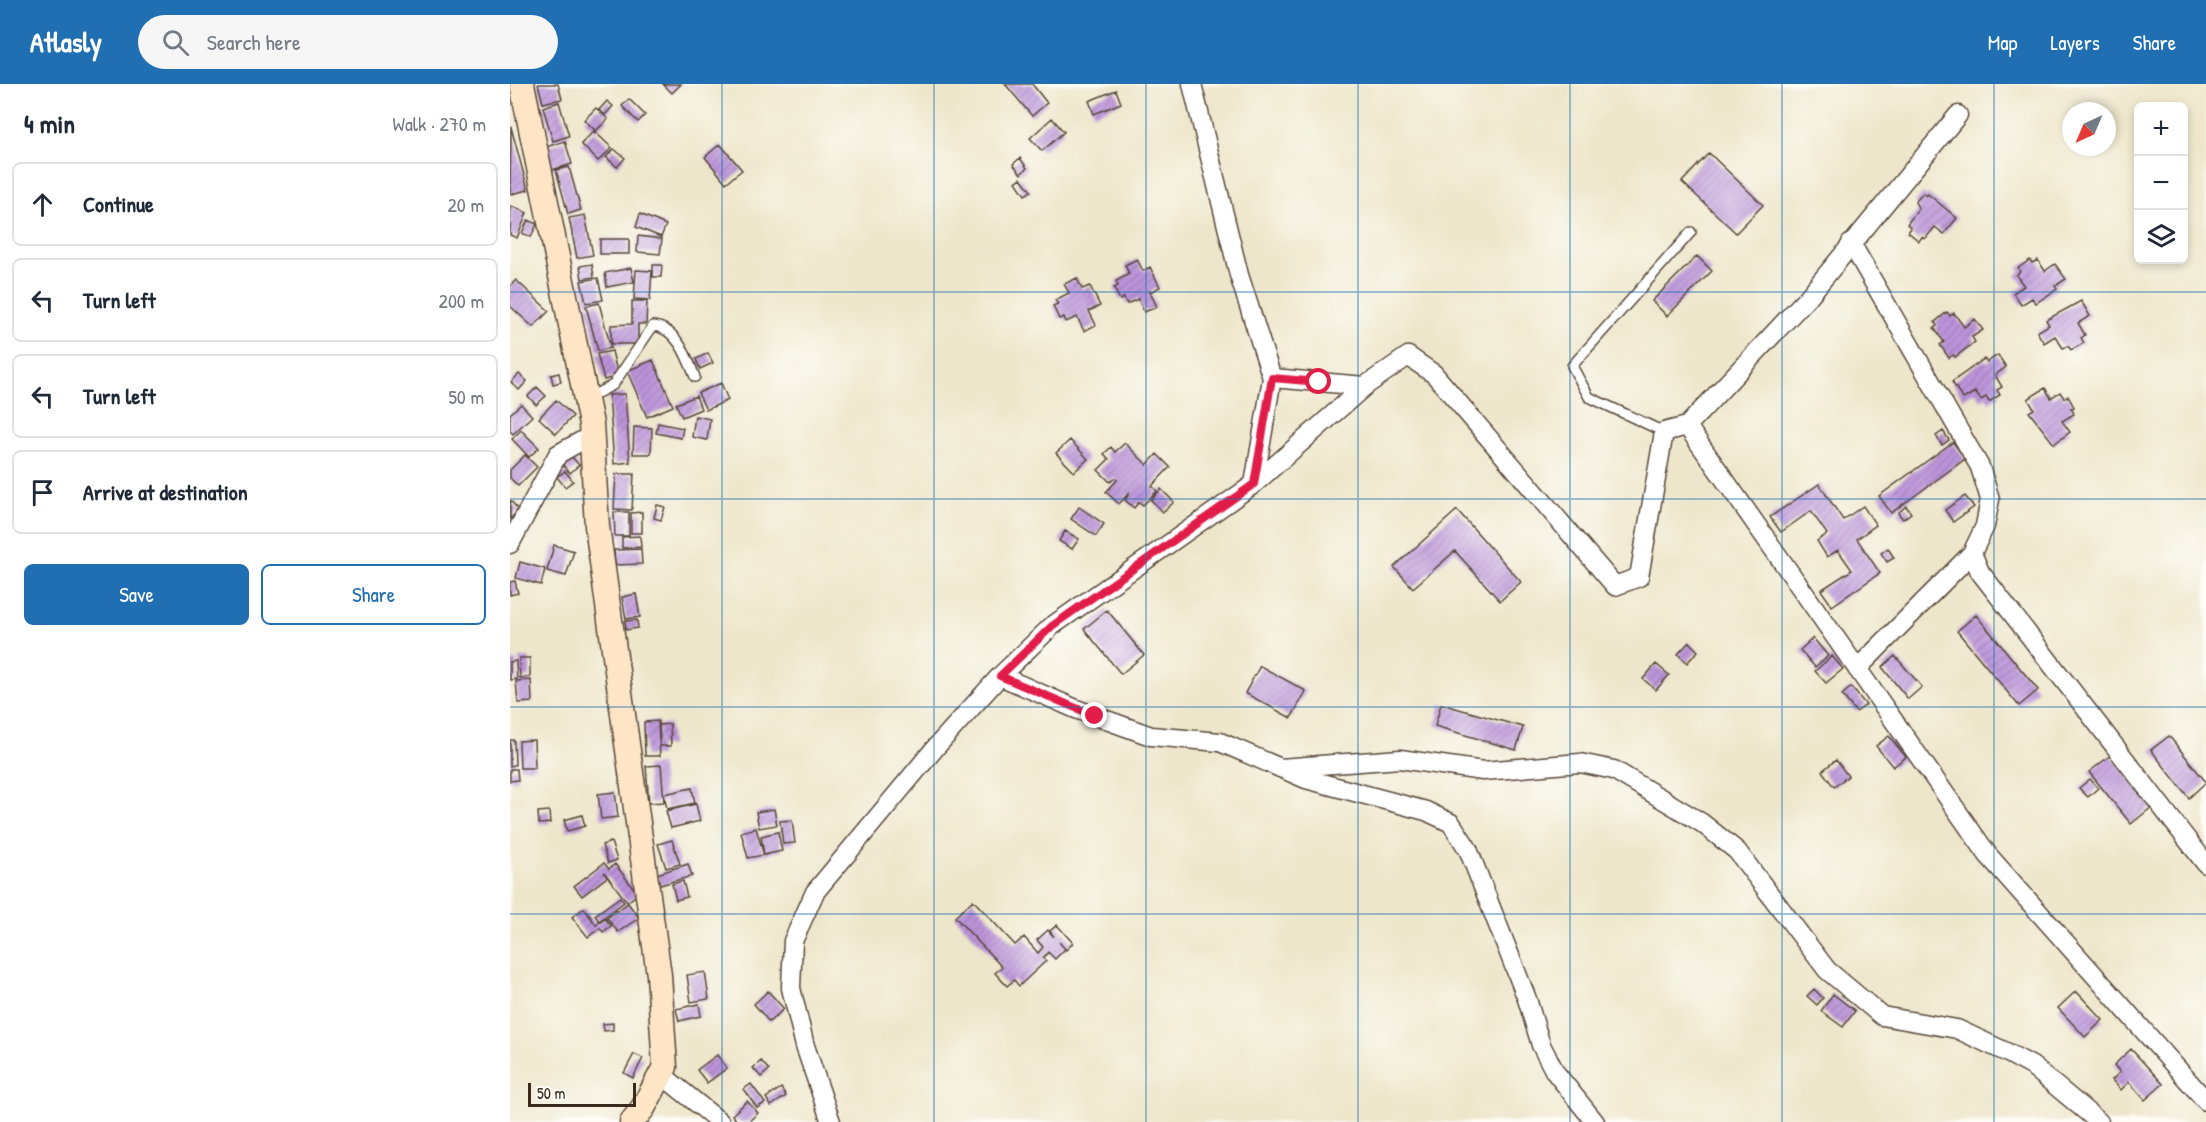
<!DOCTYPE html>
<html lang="en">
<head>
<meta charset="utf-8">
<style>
  :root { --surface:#fff; --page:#f6f6f7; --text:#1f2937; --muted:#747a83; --line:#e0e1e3; --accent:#1f6fb2 }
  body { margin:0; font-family:"Patrick Hand",sans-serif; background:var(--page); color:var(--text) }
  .controls { position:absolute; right:18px; top:18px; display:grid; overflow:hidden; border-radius:9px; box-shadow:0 3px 9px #0003 }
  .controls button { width:54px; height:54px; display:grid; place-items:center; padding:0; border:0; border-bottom:2px solid var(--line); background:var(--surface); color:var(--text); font:30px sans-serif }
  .compass { position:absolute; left:1552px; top:18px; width:54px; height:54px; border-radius:50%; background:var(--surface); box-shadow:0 3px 9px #0003; rotate:224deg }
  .scale { position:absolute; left:18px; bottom:15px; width:108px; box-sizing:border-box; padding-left:6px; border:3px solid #3b2a1e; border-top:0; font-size:16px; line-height:21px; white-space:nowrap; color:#3b2a1e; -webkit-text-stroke:4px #fdfcf7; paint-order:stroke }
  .stop { position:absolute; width:18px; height:18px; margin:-14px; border:4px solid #e11d48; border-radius:50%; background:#fff }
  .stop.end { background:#e11d48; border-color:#fff; box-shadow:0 2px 6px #0008 }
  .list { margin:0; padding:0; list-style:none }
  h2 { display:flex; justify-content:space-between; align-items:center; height:78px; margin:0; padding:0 24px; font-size:26px }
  h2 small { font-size:20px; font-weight:400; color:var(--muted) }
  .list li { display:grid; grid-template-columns:39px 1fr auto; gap:18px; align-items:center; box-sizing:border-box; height:84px; margin:0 12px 12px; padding:0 12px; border:2px solid var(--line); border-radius:9px }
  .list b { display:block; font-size:22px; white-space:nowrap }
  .list em { font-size:20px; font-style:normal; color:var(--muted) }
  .actions { display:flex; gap:12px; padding:18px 24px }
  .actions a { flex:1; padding:14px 0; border:2px solid var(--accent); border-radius:9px; text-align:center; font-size:21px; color:var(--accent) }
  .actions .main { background:var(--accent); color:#fff }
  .icon { flex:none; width:33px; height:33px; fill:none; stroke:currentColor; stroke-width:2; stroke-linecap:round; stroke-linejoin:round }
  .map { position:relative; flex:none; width:1696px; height:1038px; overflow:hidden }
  header { display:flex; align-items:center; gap:36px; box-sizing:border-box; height:84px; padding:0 30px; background:var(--accent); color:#fff }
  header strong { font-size:28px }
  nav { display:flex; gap:33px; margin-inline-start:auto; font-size:21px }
  .search { width:420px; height:54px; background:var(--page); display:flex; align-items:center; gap:15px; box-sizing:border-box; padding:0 21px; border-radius:33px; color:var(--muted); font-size:22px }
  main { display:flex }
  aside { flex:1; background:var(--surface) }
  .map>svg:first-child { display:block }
  .building { fill:url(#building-hatch) }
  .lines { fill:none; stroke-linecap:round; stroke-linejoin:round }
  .lane-casing { stroke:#564638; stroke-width:12 }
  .street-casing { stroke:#564638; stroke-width:21 }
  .secondary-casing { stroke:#564638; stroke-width:27 }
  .lane { stroke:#fff; stroke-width:9 }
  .street { stroke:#fff; stroke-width:18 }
  .secondary { stroke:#fde5c5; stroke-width:24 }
  .route { stroke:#e11d48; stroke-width:8 }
  .grid { fill:none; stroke:#1f6fb2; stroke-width:1.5; stroke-opacity:0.55 }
</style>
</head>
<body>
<header>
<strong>Atlasly</strong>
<div class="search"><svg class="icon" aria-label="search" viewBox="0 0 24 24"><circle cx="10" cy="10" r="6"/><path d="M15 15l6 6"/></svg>Search here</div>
<nav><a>Map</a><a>Layers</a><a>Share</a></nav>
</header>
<main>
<aside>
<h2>4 min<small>Walk · 270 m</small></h2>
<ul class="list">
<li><svg class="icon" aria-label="ahead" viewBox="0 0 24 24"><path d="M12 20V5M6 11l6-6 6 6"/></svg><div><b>Continue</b></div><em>20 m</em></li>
<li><svg class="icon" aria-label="left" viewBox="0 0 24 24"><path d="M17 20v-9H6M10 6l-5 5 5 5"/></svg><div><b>Turn left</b></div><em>200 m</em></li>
<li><svg class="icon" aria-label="left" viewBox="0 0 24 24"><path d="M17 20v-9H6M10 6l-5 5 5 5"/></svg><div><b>Turn left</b></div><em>50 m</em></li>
<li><svg class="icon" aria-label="arrive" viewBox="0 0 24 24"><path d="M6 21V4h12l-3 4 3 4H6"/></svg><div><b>Arrive at destination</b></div></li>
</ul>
<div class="actions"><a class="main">Save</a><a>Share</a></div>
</aside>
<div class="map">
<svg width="1696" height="1038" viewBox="0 0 1696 1038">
  <defs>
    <pattern id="building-hatch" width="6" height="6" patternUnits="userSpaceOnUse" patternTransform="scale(1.5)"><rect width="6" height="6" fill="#bc94db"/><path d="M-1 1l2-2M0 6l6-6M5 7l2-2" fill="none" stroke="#9a79b1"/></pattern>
  </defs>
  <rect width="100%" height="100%" fill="#fdfcf7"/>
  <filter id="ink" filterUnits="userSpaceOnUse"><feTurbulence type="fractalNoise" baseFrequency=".0167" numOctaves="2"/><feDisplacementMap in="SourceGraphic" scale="12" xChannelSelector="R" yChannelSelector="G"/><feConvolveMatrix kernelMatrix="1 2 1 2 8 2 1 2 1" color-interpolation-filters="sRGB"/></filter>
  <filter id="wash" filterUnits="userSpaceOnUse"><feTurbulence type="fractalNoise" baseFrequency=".008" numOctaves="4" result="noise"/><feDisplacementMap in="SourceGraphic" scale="24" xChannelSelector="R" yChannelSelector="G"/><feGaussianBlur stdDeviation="1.35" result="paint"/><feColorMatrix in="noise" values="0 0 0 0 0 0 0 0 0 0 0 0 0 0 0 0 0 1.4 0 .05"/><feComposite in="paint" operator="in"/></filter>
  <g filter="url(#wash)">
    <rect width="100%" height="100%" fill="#eee6ca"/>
    <g id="blocks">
      <path class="building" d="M28,0H48L52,15L33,19Z
        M153,0H171L162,9Z
        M495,0H522L537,19L522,32Z
        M606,6L611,19L584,30L579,17Z
        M119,15L135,31L128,38L112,22Z
        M97,17L103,22L95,31L89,26Z
        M49,18L59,52L43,57L33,23Z
        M86,24L98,35L86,47L74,36Z
        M542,34L554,48L532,67L520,54Z
        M1,43L18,106L1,110L0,105Z
        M84,47L102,64L88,77L71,60Z
        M55,57L62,80L42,86L36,63Z
        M210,60L232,86L216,99L195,73Z
        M104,65L115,74L107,83L96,73Z
        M1199,69L1253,121L1226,149L1172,98Z
        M510,74L517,84L511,90L503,80Z
        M59,83L71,126L58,130L46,86Z
        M511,94L521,107L515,111L506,98Z
        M1413,109L1416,112L1418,110L1447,134L1434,150L1425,143L1415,155L1412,153L1409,157L1398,148L1401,144L1397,140L1409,125L1405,118Z
        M1,122L17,129L7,154L0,151Z
        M130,130L156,141L151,153L126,143Z
        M75,131L83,171L67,174L59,134Z
        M18,136L27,140L21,153L12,149Z
        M128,152L152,155L150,170L127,168Z
        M90,155H119V170H90Z
        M1187,172L1202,187L1157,232L1142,217Z
        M627,175L633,187L640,183L650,203L640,208L647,223L634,228L628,215L617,220L614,214L610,216L604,204L608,202L606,197L619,190L615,181Z
        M1520,176L1522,179L1528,176L1535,187L1545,180L1556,195L1545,202L1547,205L1526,219L1522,214L1511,221L1503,209L1514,202L1506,191L1510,188L1508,184Z
        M82,180L84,193L72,195L70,182Z
        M143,181H152L151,193H143Z
        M121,184L124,198L97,203L95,189Z
        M126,186L142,187L140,216L124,215Z
        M88,194L93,216L76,219L71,197Z
        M567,194L572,205L580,202L590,222L579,227L586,241L574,247L567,233L556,238L554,233L549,235L543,222L548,220L545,216L559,209L554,200Z
        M6,196L39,227L23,243L0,222V202Z
        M122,217H137L136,240H128V260H101V241L122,240Z
        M1571,217L1580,232L1568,239L1575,251L1571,254L1574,259L1561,266L1558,262L1553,264L1545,252L1534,259L1527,248L1539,241L1536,236Z
        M89,219L101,264L88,267L76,222Z
        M1437,228L1440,232L1444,229L1454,243L1465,235L1473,246L1462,253L1465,258L1445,273L1443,271L1439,274L1430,261L1434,258L1424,244L1427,242L1425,238Z
        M102,267L108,292L94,296L87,270Z
        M198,269L203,279L190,285L186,275Z
        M1488,271L1496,283L1485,291L1492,303L1487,306L1490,311L1479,318L1476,313L1471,316L1465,308L1453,315L1442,298L1474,275L1477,278Z
        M143,276L163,322L137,333L117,287Z
        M49,289L51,298L43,300L41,291Z
        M9,290L17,297L9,306L1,298Z
        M211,299L218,316L196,326L188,309Z
        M27,303L36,312L26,321L18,312Z
        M1535,304L1541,314L1550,308L1554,314L1558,312L1564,323L1561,324L1564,330L1552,337L1560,348L1544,360L1519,328L1524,325L1518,315Z
        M115,310L120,378L104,380L99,311Z
        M186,312L191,325L172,333L166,320Z
        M46,316L63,332L46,350L29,334Z
        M11,320L22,332L3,350L0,347V330Z
        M185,332L200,335L197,356L182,353Z
        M148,339L173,344L171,354L146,349Z
        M124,343L142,344L141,370H123Z
        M11,346L29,364L19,373L2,355Z
        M1433,347L1439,356L1432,361L1426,352Z
        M560,356L578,375L564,388L546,369Z
        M1443,358L1455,375L1381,429L1369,412Z
        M615,359L637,381L647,370L660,383L642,402L647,407L633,421L629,418L624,424L615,416L620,408L609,420L596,408L607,396L605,394L600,398L588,386L599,375L594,370L601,363L605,368Z
        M15,371L27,383L8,402L0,394V386Z
        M60,371L69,381L60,389L51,379Z
        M55,387L63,397L55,403L47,393Z
        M106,390H124L122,426L104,425Z
        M1309,400L1333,436L1353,422L1366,441L1347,455L1370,489L1322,522L1311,506L1342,486L1328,466L1317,473L1307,457L1317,450L1301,427L1271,448L1260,433Z
        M651,405L664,418L653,428L641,416Z
        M1455,412L1464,423L1443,438L1435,426Z
        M0,416L9,426L0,435Z
        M147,421L155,423L151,436L144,434Z
        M1396,422L1401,429L1393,435L1388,429Z
        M569,423L594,440L586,452L561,435Z
        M947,426L1011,498L990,517L945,467L903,504L884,483Z
        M104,428H119V452H105Z
        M132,428V449H121V429Z
        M555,447L569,455L562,465L549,457Z
        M130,452L131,463L112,464V453Z
        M44,461L64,467L56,492L37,487Z
        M1378,464L1384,474L1377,478L1371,469Z
        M131,465L132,480L105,481L104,466Z
        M10,478L35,485L31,501L6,494Z
        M5,497L8,509L0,511V498Z
        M126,510L130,533L116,535L112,513Z
        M597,526L634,571L611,590L574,545Z
        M1466,531L1528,606L1509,622L1447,547Z
        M127,536L128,544L116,546L115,537Z
        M1303,554L1318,572L1305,583L1290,566Z
        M1179,558L1188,567L1177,579L1168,570Z
        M1322,572L1333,585L1316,599L1305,587Z
        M1385,572L1412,603L1398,615L1372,583Z
        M9,574H20V593L10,594Z
        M6,577L7,595L0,596V578Z
        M1146,580L1159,591L1146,606L1133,595Z
        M750,582L796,607L781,634L735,609Z
        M21,596L22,618L8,619L6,597Z
        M1341,603L1356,621L1346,628L1332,611Z
        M931,620L1013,643L1006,666L925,642Z
        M148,637L150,672H135L134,638Z
        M160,640L161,662H150L149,641Z
        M1379,652L1396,673L1383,683L1366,662Z
        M1659,652L1696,698L1679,714L1641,666Z
        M0,656H4L5,681L0,682Z
        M24,656L25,684H10L9,657Z
        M1601,671L1642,723L1621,740L1579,688Z
        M1326,676L1338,692L1324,703L1312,687Z
        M151,681L154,718L139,719L136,682Z
        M0,685H7L8,696L0,697Z
        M1580,695L1588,704L1578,713L1569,704Z
        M182,704L185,719L157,725L154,710Z
        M105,708L108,733L91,735L88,710Z
        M186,720L190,737L161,744L156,727Z
        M264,725L267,741L249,744L246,728Z
        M39,727L40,739L29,740L28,728Z
        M72,731L75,742L57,747L54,736Z
        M282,736L285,759L273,760L270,737Z
        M246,744L254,771L238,774L231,748Z
        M268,748L272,767L254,771L251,752Z
        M162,756L170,780L156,784L148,760Z
        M101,758L107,776L98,779L92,761Z
        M94,779L99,785L105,780L128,810L117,818L94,788L97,793L72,812L64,802Z
        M178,780L182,792L150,801L147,790Z
        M173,797L177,813L166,816L162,800Z
        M110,813L114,818L89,837L85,831Z
        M463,816L505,861L514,853L528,869L533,863L527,856L538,846L544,853L540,847L547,841L563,859L556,866L549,858L555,865L545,875L538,868L533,874L536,877L509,902L504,896L497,902L485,889L492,883L445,833Z
        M118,819L129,834L108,848L97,834Z
        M74,824L86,841L95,834L101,842L93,848L90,844L78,853L62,833Z
        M195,888L199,915L181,918L177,891Z
        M1304,905L1313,914L1307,921L1297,912Z
        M258,907L274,925L259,938L244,920Z
        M1566,907L1593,936L1575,953L1548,924Z
        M1323,910L1345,927L1333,943L1311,927Z
        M189,920L191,932L169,937L166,925Z
        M103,939V946L94,947L93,940Z
        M1621,965L1653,1000L1635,1016L1619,998L1611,1006L1602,996L1610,988L1604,981Z
        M124,970L133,974L123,994L114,989Z
        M207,971L217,984L197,999L187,986Z
        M251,977L259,986L251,993L243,984Z
        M241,1000L255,1019L247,1024L234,1005Z
        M271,1004L276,1012L261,1022L256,1014Z
        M237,1017L248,1029L238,1038H228L222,1031Z"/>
    </g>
  </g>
  <g filter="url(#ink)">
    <use href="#blocks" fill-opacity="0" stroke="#564638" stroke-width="1.5"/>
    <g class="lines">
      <defs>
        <path id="lane" d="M76,315L103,301L143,242C167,244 177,273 185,293
          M1154,348L1079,313L1062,282L1181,148"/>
        <path id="street" d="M682,0L729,191L762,294L744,400
          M1341,159L1470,383L1480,415L1475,442L1462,469L1470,488L1696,780
          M762,294L855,302L898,272L924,290L1105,502L1129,493L1154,348L1177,342L1478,771L1696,1017
          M1177,342L1299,212L1448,31
          M0,460L48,370L82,351
          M1347,585L1462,469
          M490,592L566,625L641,652L710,658L796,695L916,727L941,739L958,765L1017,915L1031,961L1045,988L1085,1038
          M770,684L890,675L973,687L1070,679L1104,686L1192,739L1227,767L1317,886L1372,932L1447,945L1496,968L1522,982L1589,1038
          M151,990L210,1038
          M321,1038L295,962L281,904L283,857L305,808L426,663L490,592L542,542L744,400L855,302"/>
        <path id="secondary" d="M12,0L81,340L87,442L149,891L155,983L133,1024L122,1038"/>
      </defs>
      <use href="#lane" class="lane-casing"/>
      <use href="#street" class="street-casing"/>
      <use href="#secondary" class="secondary-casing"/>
      <use href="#lane" class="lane"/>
      <use href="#street" class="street"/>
      <use href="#secondary" class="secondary"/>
    </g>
  </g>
  <g class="lines" filter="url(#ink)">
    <path class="route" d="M585,632L490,592L542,542L744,400L762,294L809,298"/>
  </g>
  <path class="grid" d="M212,0V1038M424,0V1038M636,0V1038M848,0V1038M1060,0V1038M1272,0V1038M1484,0V1038M0,208H1696M0,415H1696M0,623H1696M0,830H1696"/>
</svg>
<div class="controls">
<button>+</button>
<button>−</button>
<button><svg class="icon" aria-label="layers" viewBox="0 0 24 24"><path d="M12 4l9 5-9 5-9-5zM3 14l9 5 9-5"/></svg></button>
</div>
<svg class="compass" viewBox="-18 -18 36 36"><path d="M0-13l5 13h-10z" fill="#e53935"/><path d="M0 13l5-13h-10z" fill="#747a83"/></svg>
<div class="scale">50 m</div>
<div class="stop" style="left:809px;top:298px"></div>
<div class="stop end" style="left:585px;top:632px"></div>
</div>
</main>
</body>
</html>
